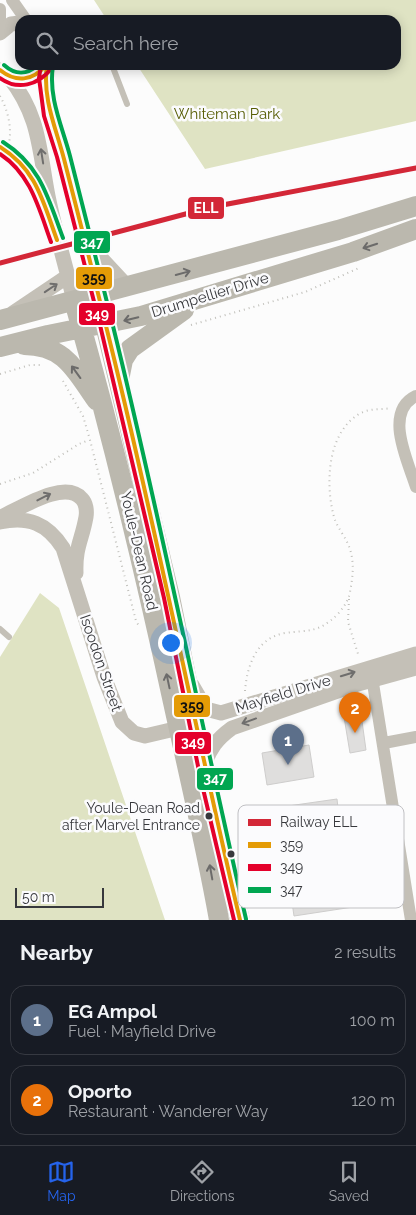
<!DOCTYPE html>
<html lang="en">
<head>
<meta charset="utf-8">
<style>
  :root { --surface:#171b24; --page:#242831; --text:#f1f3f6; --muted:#9ea1a6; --line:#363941; --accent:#2563eb }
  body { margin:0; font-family:Raleway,sans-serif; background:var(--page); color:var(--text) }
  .scale { position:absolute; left:15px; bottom:12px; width:89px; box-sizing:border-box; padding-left:5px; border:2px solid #37383c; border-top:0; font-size:14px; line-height:18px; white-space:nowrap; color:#37383c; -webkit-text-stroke:4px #fbfbfd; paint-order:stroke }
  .you { position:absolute; left:170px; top:642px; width:18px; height:18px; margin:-12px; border:4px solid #fff; border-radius:50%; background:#1a73e8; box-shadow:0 0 0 8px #1a73e833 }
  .badge { display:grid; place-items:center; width:32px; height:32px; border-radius:50%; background:var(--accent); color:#fff; font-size:16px; font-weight:700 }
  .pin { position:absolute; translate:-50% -41px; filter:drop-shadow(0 1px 2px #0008) }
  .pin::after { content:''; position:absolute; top:26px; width:18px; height:15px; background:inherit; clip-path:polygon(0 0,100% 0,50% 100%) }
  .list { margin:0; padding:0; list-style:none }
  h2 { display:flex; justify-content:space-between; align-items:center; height:65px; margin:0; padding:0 20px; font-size:21px }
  h2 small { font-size:16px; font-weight:400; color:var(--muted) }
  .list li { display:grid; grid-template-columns:32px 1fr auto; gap:15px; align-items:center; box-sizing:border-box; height:70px; margin:0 10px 10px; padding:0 10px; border:1px solid var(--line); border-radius:15px }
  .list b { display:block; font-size:19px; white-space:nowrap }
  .list p { margin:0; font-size:16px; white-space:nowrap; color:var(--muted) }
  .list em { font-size:16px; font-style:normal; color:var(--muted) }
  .icon { flex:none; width:28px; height:28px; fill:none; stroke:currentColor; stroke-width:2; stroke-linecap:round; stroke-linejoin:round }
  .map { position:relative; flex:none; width:416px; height:920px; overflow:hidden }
  .search { position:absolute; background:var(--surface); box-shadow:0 2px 12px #0003; left:15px; right:15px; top:15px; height:55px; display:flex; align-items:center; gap:12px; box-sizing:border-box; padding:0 18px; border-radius:15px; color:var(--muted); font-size:19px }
  .sheet { height:225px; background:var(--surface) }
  nav { display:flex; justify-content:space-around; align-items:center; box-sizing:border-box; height:70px; border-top:1px solid var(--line); background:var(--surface); font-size:14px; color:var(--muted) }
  nav a { display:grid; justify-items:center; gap:2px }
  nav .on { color:var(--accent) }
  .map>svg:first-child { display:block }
  .green { fill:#dfe3c3 }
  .building { fill:#dfdedd; stroke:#cecdcc }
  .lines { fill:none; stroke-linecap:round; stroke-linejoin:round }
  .path { stroke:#c1c0bb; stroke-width:2; stroke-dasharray:1 4; stroke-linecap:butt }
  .service { stroke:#c4c0b7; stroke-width:6 }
  .minor { stroke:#c4c0b7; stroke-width:12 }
  .tertiary { stroke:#c4c0b7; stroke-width:15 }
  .primary { stroke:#bbb8ae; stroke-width:20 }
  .bus-1-casing { stroke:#fbfbfd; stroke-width:8 }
  .bus-2-casing { stroke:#fbfbfd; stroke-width:8 }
  .bus-3-casing { stroke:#fbfbfd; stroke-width:8 }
  .bus-1 { stroke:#e49b06; stroke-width:4 }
  .bus-2 { stroke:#e4002b; stroke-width:4 }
  .bus-3 { stroke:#00a651; stroke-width:4 }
  .rail-1-casing { stroke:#fbfbfd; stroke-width:9 }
  .rail-1 { stroke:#d32737; stroke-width:5 }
  .oneway { stroke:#6f6e6d }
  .oneway2 { stroke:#6c6b6a }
  .bus-dot { fill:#37383c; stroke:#fbfbfd; stroke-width:2 }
  .labels { text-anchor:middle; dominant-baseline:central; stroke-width:5; stroke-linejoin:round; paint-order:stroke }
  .bus-label { font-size:14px; fill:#37383c; stroke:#fbfbfd; text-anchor:end }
  .park-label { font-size:15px; fill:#575d05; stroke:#fbfbfd }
  .street-label { font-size:15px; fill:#37383c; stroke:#fbfbfd }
  .key { fill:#fbfbfd; stroke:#c0c0c3; stroke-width:1 }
  .key-label { font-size:14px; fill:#37383c }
  .line-badge { stroke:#fbfbfd; stroke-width:2 }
  .badge-label { font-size:14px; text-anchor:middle; font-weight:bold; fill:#fff }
  .pale-badge-label { font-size:14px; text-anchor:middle; font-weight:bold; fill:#111 }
</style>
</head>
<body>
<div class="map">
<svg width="416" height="920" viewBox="0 0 416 920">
  <rect width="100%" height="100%" fill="#fcfcfc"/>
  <path class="green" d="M94,0H416V121L205,169L137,65H396V20H107Z
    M40,593L59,608L165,920H0V657Z"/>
  <path class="building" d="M361,714L366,750L350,753L344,717Z
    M309,745L314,777L267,785L262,753Z
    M337,799L340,825L278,834L274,808Z
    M359,857L366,905L294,916L287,868Z"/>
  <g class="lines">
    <path class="path" d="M0,96C8,110 12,128 9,143
      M191,325L305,292L359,268
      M0,374L30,365H41
      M63,381L83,416L90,440L136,621L139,626
      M0,484L33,473L79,444L89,440
      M349,599L348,622L359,657
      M245,691C247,666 256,638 285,633C308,630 318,633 337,615C343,608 348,602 350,592C353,576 355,560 348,544C344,535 337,527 334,517C325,484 327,431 361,413C371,408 381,410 391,408
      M263,850L275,849L290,865L360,856L367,907"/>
    <path class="service" d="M112,65L127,104
      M0,147L27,168L42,195
      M0,629L9,637"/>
    <path class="minor" d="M12,0L26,20
      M0,9V22
      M416,396C383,412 408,461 416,487
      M371,671L411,920
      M384,743L416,737"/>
    <path class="tertiary" d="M0,33L11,24L20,23
      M47,65C41,99 56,126 64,158C76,203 87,249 98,295
      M0,70C14,85 36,81 46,65
      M9,77C40,116 39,150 48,196C55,231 66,266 74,301
      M86,242L128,287
      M13,313L68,276
      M1,517C21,508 65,479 82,499C86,503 87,511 86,517C82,540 75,547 76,573
      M0,522C28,516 47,523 63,548L104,677L122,722L134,733L145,736L179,728L185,720
      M192,685L206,709L221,713L416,654
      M204,766C210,748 217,739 232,728L358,684L416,668"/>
    <path class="primary" d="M98,295L170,597L206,775L240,920
      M74,301C113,439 146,577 176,716C191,784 207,852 219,920
      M0,320L338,230L416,206
      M24,345C66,345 76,372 97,401
      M0,347L48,335L141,316L353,252L416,229
      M119,380L123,360L130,349L184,310"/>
    <defs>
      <path id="bus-1" d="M47,65C42,98 56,128 64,159C78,214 92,268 105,322C155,520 193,721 240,920
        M0,70C16,83 33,81 46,65
        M0,147C37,170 43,202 57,240"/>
      <path id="bus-2" d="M41,65L39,78L44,116L57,157L100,325L164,598L200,776L234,920
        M0,78C18,91 38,85 51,69
        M0,154C31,174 39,209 51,242"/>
      <path id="bus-3" d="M4,65C15,75 27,75 38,65
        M53,66C48,97 62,126 70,156C84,211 98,267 112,322C161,520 200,720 246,919
        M3,142C41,166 48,198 63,238"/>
    </defs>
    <use href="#bus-1" class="bus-1-casing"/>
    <use href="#bus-2" class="bus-2-casing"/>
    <use href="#bus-3" class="bus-3-casing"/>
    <use href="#bus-1" class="bus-1"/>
    <use href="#bus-2" class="bus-2"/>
    <use href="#bus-3" class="bus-3"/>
    <defs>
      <path id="rail-1" d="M0,263L212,207L416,168"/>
    </defs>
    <use href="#rail-1" class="rail-1-casing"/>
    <use href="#rail-1" class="rail-1"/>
  </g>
  <defs><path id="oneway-shaft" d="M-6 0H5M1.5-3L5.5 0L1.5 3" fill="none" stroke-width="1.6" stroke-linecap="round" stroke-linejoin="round" transform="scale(1.25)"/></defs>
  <g class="oneway">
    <use href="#oneway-shaft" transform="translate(42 156) rotate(-99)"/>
    <use href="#oneway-shaft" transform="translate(51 288) rotate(-34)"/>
    <use href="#oneway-shaft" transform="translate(44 497) rotate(-27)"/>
    <use href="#oneway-shaft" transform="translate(348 674) rotate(-17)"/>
    <use href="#oneway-shaft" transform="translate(249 721) rotate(160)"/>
  </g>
  <g class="oneway2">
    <use href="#oneway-shaft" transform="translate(370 246) rotate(162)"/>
    <use href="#oneway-shaft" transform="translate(183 273) rotate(-15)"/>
    <use href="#oneway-shaft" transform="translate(131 319) rotate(167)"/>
    <use href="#oneway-shaft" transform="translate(76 372) rotate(-126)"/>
    <use href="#oneway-shaft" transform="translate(168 681) rotate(-102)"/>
    <use href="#oneway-shaft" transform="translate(211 872) rotate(-100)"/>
  </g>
  <g class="bus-dot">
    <circle cx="209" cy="816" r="4.5"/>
    <circle cx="231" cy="854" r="4.5"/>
  </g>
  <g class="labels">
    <g class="bus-label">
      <text x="200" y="808">Youle-Dean Road<tspan x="200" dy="17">after Marvel Entrance</tspan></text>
    </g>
    <g class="park-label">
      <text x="227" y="114">Whiteman Park</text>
    </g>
    <g class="street-label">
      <text transform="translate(210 295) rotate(-17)">Drumpellier Drive</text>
      <text transform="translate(139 551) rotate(77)">Youle-Dean Road</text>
      <text transform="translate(101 663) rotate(71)">Isoodon Street</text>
      <text transform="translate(283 694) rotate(-17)">Mayfield Drive</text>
    </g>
  </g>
  <rect x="238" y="805" width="166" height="103" rx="8" class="key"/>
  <rect x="248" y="819" width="23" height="7" fill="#d32737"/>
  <rect x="248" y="842" width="23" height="6" fill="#e49b06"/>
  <rect x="248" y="864" width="23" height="7" fill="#e4002b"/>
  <rect x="248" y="887" width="23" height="6" fill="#00a651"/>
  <g class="key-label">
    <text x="280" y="827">Railway ELL</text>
    <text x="280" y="850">359</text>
    <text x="280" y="872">349</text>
    <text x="280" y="895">347</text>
  </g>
  <g class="line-badge">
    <rect x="187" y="196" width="38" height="24" rx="5" fill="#d32737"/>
    <rect x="73" y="230" width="38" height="24" rx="5" fill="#00a651"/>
    <rect x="75" y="266" width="38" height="24" rx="5" fill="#e49b06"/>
    <rect x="78" y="302" width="38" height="24" rx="5" fill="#e4002b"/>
    <rect x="173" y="694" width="38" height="24" rx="5" fill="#e49b06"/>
    <rect x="174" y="731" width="38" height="24" rx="5" fill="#e4002b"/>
    <rect x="196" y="767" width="38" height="24" rx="5" fill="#00a651"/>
  </g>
  <g class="badge-label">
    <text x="206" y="213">ELL</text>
    <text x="92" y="247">347</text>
    <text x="97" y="319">349</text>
    <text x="193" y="747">349</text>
    <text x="215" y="783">347</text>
  </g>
  <g class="pale-badge-label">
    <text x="94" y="283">359</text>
    <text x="192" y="711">359</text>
  </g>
</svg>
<div class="scale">50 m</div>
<div class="you"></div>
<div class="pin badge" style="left:288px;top:765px;background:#5c6f8a">1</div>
<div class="pin badge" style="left:355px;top:733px;background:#e8710a">2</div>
<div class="search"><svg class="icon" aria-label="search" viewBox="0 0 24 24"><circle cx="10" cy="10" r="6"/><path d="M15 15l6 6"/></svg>Search here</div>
</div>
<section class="sheet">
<h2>Nearby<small>2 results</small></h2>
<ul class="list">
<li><span class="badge" style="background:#5c6f8a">1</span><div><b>EG Ampol</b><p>Fuel · Mayfield Drive</p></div><em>100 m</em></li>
<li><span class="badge" style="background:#e8710a">2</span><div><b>Oporto</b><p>Restaurant · Wanderer Way</p></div><em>120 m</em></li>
</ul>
</section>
<nav>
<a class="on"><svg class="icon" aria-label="map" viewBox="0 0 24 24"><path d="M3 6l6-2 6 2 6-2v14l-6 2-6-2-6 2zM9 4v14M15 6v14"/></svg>Map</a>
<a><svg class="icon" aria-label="directions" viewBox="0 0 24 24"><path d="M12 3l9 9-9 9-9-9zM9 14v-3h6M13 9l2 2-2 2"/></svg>Directions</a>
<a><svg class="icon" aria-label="saved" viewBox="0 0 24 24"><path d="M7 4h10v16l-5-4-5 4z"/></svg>Saved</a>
</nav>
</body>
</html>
